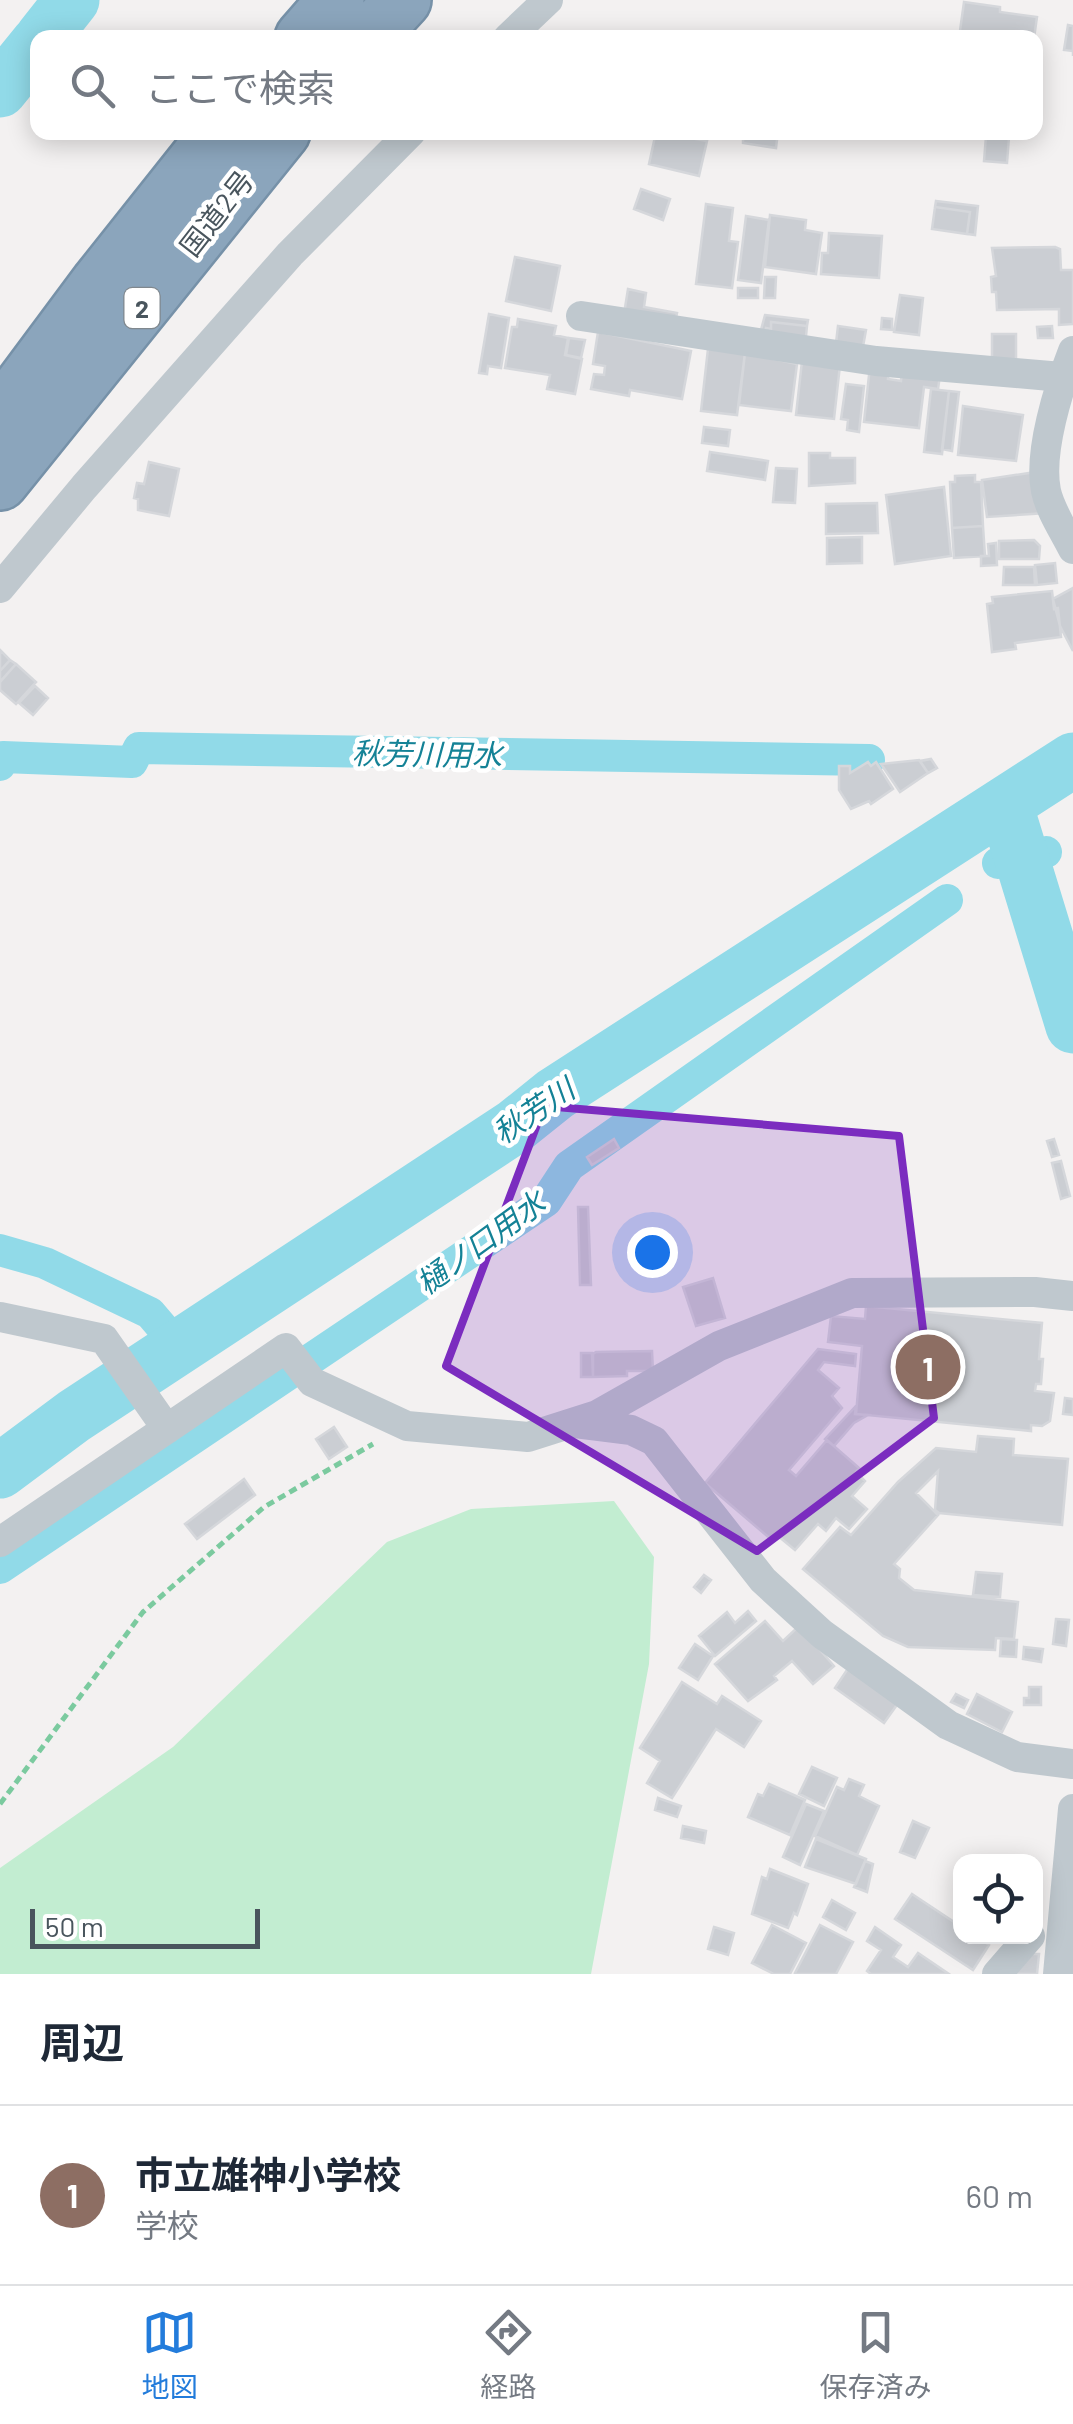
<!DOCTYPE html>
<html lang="ja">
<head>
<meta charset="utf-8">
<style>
  :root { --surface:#fff; --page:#f6f6f7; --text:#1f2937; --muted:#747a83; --line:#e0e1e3; --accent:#237cdb }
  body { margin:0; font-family:Barlow,"Noto Sans JP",sans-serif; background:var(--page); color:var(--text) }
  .controls { position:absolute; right:30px; bottom:30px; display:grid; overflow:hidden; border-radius:20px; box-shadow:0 5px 25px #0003 }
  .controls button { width:90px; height:90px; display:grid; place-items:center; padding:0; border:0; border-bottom:2px solid var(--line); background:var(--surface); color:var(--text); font:50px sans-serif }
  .scale { position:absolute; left:30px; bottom:25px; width:230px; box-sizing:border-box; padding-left:10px; border:5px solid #49555d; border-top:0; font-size:28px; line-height:35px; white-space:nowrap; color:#49555d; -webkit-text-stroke:8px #fff; paint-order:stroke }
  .you { position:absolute; left:652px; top:1252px; width:35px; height:35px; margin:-25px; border:8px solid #fff; border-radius:50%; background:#1a73e8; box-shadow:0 0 0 15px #1a73e833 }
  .badge { display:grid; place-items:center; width:65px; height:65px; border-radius:50%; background:var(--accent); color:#fff; font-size:32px; font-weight:700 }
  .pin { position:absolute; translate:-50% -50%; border:5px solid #fff; box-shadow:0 2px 10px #0006 }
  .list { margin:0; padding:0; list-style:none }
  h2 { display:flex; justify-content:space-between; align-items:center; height:130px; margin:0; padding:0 40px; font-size:42px }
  h2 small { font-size:32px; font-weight:400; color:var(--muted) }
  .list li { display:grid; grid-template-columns:65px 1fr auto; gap:30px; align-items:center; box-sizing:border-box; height:180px; padding:0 40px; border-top:2px solid var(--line) }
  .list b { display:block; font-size:38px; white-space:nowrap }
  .list p { margin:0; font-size:32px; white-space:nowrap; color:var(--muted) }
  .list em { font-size:32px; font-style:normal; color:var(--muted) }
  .icon { flex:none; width:55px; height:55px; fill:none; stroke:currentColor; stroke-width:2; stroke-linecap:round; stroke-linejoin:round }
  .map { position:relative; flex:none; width:1073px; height:1974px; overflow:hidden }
  .search { position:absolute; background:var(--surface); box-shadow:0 5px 25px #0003; left:30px; right:30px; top:30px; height:110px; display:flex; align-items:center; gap:25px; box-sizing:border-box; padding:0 35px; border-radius:20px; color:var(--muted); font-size:38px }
  .sheet { height:310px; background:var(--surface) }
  nav { display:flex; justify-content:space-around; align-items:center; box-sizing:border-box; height:140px; border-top:2px solid var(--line); background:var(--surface); font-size:28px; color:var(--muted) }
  nav a { display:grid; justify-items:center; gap:5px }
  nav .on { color:var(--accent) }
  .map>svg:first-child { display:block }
  .green { fill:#c2edd1 }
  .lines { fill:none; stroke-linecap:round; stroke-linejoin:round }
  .canal { stroke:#91dae8; stroke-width:32 }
  .river { stroke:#91dae8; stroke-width:55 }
  .building { fill:#cbced3; stroke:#d5d7db; stroke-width:2.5 }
  .highway-casing { stroke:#7691a8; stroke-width:60 }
  .path { stroke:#7bca9f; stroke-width:5; stroke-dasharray:8 5; stroke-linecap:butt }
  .street { stroke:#bfc8ce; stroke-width:30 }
  .highway { stroke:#8ba5bc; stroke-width:55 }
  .marked { fill:#7b2cbf; fill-opacity:0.2; stroke:#7b2cbf; stroke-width:8; stroke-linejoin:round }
  .labels { text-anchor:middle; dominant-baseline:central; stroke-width:9; stroke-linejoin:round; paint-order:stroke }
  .shield { fill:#fff; stroke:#80888e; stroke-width:2.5 }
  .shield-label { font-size:25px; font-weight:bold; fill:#49555d }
  .street-label { font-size:28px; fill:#49555d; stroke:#fff }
  .water-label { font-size:30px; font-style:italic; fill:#148296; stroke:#fff }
</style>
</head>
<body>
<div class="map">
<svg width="1073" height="1974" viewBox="0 0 1073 1974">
  <rect width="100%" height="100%" fill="#f3f1f1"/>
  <path class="green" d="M614,1501L654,1557L649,1664L591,1974H0V1868L173,1747L387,1542L471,1509Z"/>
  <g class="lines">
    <path class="canal" d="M0,765L3,757L132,762L139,748L869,760
      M998,863L1046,852
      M0,1250L45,1263L150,1313L179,1347
      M0,1568L546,1201L569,1166L947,900"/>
    <path class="river" d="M42,38L72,0
      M0,90L38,43
      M1006,807L1073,1026
      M0,1471L74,1416L515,1126L555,1094L1073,760"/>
  </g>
  <path class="building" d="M964,2L1000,7V12L1037,17L1034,38H959Z
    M1068,25L1073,26V56V51L1064,50Z
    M656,132L707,141L699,176L649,164Z
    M729,132H778L776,148L743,143V138L729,136Z
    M986,136L1009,137L1007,163L984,161Z
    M641,189L670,199L663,220L634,209Z
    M936,201L978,206L975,235L967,234L970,212L935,207Z
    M706,204L733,208L729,241L738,242L732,288L696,284Z
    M935,207L970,212L967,234L932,229Z
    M770,215L806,220L805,230L822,233L816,274L765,267Z
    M746,216L769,220L761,283L738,280Z
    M829,233L882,236L879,278L821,274L822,253H828Z
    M1055,247L1060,249L1061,270H1073V324L1059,325V309L997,310L996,292H992L991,277L996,276L992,248Z
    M515,257L560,266L551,311L506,301Z
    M765,277H776L775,298H764Z
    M738,288H758V298H738Z
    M628,289L646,293L644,307L677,313L673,332L624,314Z
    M900,295L923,298L919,335L894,332Z
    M489,314L509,318L501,368L488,366L487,374L479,373Z
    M765,315L808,320L807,326L771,322V329L766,328L764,342L758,341Z
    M882,318L892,319V330L881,329Z
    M518,319L556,326L554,335L568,338L565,355L582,359L575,394L547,389L550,375L505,368L512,327H517Z
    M771,322L807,326L805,346L764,342L766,328L771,329Z
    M838,326L866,330L862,352L836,343Z
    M1052,326L1053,338H1038L1037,327Z
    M598,332L691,351L682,399L630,390L629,396L591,389L594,374L604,375L605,366L593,364Z
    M992,334H1016V367H992Z
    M569,338L585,340L581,358L566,355Z
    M708,349L745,353L737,415L701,411Z
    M745,353L797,364L791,411L739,405Z
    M802,361L840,365L834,419L796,415Z
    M870,366L889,369L888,379L901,381L902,370L940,375L938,389L924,387L919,428L864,422Z
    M846,384L864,386L859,432L847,430L848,420L841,419Z
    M931,389L949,391L942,454L924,452Z
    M949,391L959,392L952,451L942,449Z
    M963,406L1023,415L1016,461L958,455Z
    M704,427L730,430L728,446L702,443Z
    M710,452L768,461L765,480L707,471Z
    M809,453H830V458H855V483L809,486Z
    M149,462L179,469L169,516L138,510V499L134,498L137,483L144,484Z
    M776,468L797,469L795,503L773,502Z
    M1042,471L1046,513L987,517L982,480Z
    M975,475V482H981L983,526L952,528L950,482H955V476Z
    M944,487L951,556L895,564L886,495Z
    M877,503L878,533L826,534V504Z
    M983,526L985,556L954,558L952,528Z
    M862,537V563L827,564V538Z
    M1034,540L1040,546L1039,559H999V541Z
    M996,543L997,565L981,566V556H989L988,544Z
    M1055,563L1057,583L1037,585L1035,565Z
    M1004,567H1034L1035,585H1003Z
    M1073,588V651L1060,626L1053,599Z
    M1052,591L1054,609L1058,608L1061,637L1015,643L1016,649L992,652L987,604L993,603L992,597Z
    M0,650L10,660L0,671Z
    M10,660L16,664L0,682V671Z
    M16,664L36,682L16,704L0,690V682Z
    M35,686L48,698L33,715L19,703Z
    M931,759L937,768L928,773L920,761Z
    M919,760L928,773L900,792L881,764Z
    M868,762L871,766L876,762L893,789L871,804L869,801L851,809L839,790V766H850V773Z
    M614,1139L619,1148L592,1165L587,1157Z
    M1054,1139L1059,1155L1052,1157L1047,1141Z
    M1061,1161L1070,1196L1061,1199L1052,1163Z
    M578,1207H588L591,1285H580Z
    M713,1278L725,1318L696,1326L683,1287Z
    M866,1306L1042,1323L1039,1359H1043L1041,1384H1036L1035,1391L1054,1393L1050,1421L1042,1426L1031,1425V1431L856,1414L862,1346L828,1342L831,1316L865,1319Z
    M818,1349L856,1354L855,1366L824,1362L818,1370L839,1388L832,1396L842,1408L789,1470L796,1476L827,1440L859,1468L856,1472L865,1481L852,1496L867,1509L849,1529L836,1518L826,1531L818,1524L795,1550L778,1536L773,1541L705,1483Z
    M652,1351L653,1371H627V1376L593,1377V1354L596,1352Z
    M581,1353H592L593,1377H581Z
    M1065,1398L1073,1399V1415L1063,1414Z
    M856,1406L855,1414L868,1415L854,1423L834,1446L825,1439Z
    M334,1427L347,1447L329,1459L316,1439Z
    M978,1436L1014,1439L1013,1455L1068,1459L1062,1525L939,1513L935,1510L938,1471L916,1493L938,1515L894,1564L900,1569L899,1578L914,1590L1018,1602L1014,1639L996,1638L995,1650L908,1647L883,1636L803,1569L840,1527L851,1535L898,1482L936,1448L976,1452Z
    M244,1479L255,1495L197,1539L185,1524Z
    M976,1572L1002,1574L1000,1597L973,1595Z
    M704,1575L711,1580L701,1593L694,1587Z
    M748,1611L756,1621L715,1656L699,1636L727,1612L735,1623Z
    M1056,1619L1069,1620L1066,1646L1053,1644Z
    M765,1621L783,1641L799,1626L834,1666L813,1684L792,1661L774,1676L777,1680L748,1701L715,1664Z
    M1001,1639L1017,1640L1016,1657L1000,1656Z
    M695,1644L713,1656L698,1680L679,1668Z
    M1024,1647L1043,1649L1041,1662L1023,1659Z
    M849,1667L899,1702L884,1723L835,1688Z
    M682,1682L717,1704L722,1696L761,1721L744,1747L716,1729L672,1798L647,1783L660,1761L640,1748Z
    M1029,1687H1041V1705H1024V1698H1029Z
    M956,1694L968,1700L964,1708L951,1702Z
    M977,1694L1012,1712L1002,1732L967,1714Z
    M812,1767L837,1778L824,1806L799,1794Z
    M849,1779L864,1785L859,1796L879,1806L857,1855L815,1836L837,1787L844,1790Z
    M769,1784L805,1800L790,1835L748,1817L758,1794L763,1796Z
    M658,1798L681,1806L677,1817L655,1810Z
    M806,1804L824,1811L800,1865L783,1857Z
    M913,1821L929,1828L915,1858L900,1852Z
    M683,1826L706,1831L704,1843L681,1838Z
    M816,1839L866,1859L856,1884L805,1867Z
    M865,1861L873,1864L867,1892L854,1887Z
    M770,1869L808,1884L797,1915L794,1913L788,1928L752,1914L762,1877L767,1879Z
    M912,1894L960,1926V1936H976L989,1945L973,1970L895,1919Z
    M832,1900L855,1913L846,1930L823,1917Z
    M772,1925L806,1943L790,1974H774L752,1963Z
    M820,1925L853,1942L836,1974H797L795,1973Z
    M714,1927L734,1933L728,1955L708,1949Z
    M875,1927L901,1945L893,1957L908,1967L918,1953L949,1974H871L867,1971L881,1950L867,1941Z
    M1031,1954H1039L1037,1974H1013Z"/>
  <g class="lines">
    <defs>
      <path id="highway" d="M303,38L336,0
        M368,38L403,0
        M0,416L99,283L219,132
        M0,482L282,132"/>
    </defs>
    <use href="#highway" class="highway-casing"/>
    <path class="path" d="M0,1804L143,1612L264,1507L373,1444"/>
    <path class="street" d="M508,38L548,0
      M581,316L876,361L1062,377
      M1073,351C1059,387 1038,452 1046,491C1050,510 1064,531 1073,549
      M0,588L84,487L290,254L411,132
      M0,1317L104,1339L167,1429
      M575,1423L631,1430L654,1441L763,1580L822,1634L948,1725L1017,1757L1073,1764
      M0,1542L286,1348L312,1382L407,1426L528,1437L597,1415L719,1346L852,1293L1035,1292L1073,1296
      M997,1974L1030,1936
      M1058,1974L1073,1809"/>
    <use href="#highway" class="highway"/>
  </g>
  <path class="marked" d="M544,1106L899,1136L934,1418L757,1551L446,1366Z"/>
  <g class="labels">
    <rect class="shield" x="124.5" y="288" width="35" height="40" rx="8"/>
    <g class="shield-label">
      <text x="142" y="308">2</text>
    </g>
    <g class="street-label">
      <text transform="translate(216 213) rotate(-52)">国道2号</text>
    </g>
    <g class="water-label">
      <text transform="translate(427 753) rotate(1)">秋芳川用水</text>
      <text transform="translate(533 1110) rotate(-34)">秋芳川</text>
      <text transform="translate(480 1242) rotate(-36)">樋ノ口用水</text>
    </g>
  </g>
</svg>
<div class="controls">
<button><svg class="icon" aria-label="locate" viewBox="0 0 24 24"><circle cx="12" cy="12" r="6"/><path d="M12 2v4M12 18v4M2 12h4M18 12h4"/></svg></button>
</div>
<div class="scale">50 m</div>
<div class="you"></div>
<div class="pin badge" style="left:928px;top:1367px;background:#8d6e63">1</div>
<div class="search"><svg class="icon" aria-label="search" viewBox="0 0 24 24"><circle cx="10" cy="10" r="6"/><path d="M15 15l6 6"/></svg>ここで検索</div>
</div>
<section class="sheet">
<h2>周辺<small></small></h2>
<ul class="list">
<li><span class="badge" style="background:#8d6e63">1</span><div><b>市立雄神小学校</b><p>学校</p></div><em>60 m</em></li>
</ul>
</section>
<nav>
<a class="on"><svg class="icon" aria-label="map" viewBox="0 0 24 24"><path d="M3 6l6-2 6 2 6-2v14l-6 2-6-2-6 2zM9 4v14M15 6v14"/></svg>地図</a>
<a><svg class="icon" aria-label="directions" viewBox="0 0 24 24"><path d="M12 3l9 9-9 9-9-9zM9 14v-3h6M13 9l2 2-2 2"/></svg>経路</a>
<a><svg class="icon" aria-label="saved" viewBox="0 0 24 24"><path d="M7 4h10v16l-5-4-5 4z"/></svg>保存済み</a>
</nav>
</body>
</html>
